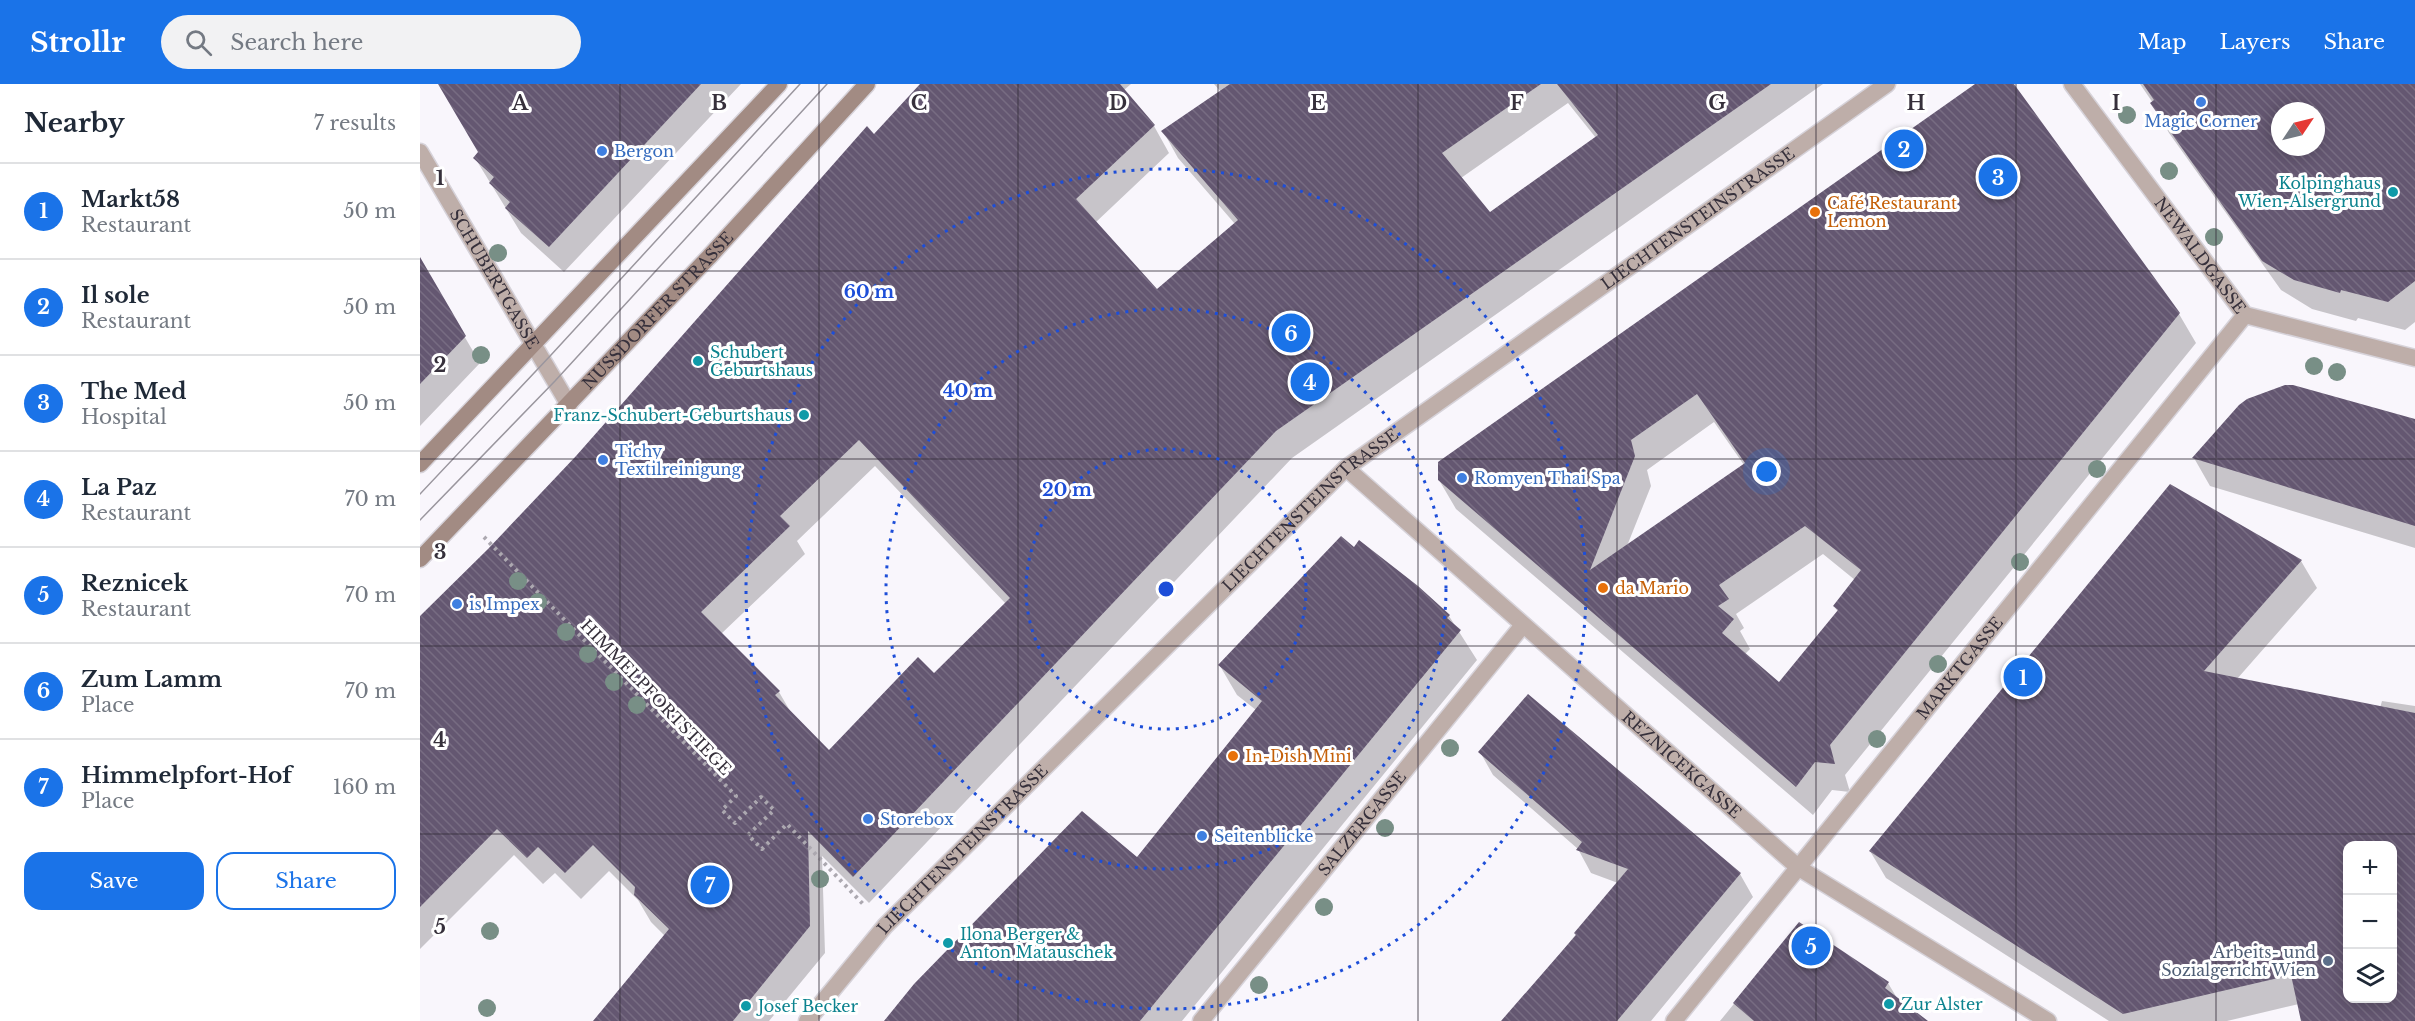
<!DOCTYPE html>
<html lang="en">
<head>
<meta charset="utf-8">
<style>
  :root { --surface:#fff; --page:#f2f2f3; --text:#1f2937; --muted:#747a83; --line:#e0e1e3; --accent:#1a73e8 }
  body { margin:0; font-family:"Libre Baskerville",serif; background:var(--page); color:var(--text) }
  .controls { position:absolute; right:18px; bottom:18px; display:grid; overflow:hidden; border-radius:12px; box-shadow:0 3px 15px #0003 }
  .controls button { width:54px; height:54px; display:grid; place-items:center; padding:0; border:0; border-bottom:2px solid var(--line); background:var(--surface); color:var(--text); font:30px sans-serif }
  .compass { position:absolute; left:1851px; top:18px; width:54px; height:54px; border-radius:50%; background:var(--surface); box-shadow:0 3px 15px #0003; rotate:55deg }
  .you { position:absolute; left:1347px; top:388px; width:21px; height:21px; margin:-15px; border:4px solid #fff; border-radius:50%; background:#1a73e8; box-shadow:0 0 0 9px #1a73e833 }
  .badge { display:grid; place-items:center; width:39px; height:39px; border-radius:50%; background:var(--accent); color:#fff; font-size:20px; font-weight:700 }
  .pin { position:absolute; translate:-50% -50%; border:3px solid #fff; box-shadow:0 2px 6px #0006 }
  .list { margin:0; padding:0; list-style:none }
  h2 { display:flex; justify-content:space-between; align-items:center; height:78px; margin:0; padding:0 24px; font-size:26px }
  h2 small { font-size:20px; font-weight:400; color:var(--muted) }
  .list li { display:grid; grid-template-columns:39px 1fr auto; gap:18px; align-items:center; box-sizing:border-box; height:96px; padding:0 24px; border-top:2px solid var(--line) }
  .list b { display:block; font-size:22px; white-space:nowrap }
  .list p { margin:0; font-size:20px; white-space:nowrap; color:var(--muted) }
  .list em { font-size:20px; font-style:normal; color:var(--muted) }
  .actions { display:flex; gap:12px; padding:18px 24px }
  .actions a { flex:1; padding:14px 0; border:2px solid var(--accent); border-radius:18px; text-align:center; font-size:21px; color:var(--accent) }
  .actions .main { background:var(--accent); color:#fff }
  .icon { flex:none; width:33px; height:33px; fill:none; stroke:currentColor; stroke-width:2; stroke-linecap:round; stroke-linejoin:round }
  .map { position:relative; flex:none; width:1995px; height:937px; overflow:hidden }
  header { display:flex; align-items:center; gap:36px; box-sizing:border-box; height:84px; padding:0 30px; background:var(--accent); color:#fff }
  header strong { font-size:28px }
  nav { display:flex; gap:33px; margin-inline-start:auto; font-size:21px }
  .search { width:420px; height:54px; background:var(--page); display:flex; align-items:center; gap:15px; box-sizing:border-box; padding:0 21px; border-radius:33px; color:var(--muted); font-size:22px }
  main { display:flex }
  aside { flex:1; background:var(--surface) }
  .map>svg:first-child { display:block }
  .shadow { fill:#0003; fill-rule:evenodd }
  .building { fill:url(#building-back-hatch); fill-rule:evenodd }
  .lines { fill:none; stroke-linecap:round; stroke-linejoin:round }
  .minor-casing { stroke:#d6d2d9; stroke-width:19 }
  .tertiary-casing { stroke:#d6d2d9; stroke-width:19 }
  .secondary-casing { stroke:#d6d2d9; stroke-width:19 }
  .path { stroke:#aca8b0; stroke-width:4; stroke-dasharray:3 4.5; stroke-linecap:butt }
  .minor { stroke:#beaea9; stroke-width:16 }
  .tertiary { stroke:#beaea9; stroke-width:16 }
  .secondary { stroke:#a28b83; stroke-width:16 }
  .tram { stroke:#9a969e; stroke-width:1.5 }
  .tree { fill:#788f86 }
  .grid { fill:none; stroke:#36303b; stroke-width:1.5; stroke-opacity:0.55 }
  .ring { fill:none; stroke:#1d4ed8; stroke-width:3; stroke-dasharray:3 6 }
  .shop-dot { fill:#3f7fe0; stroke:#fff; stroke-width:2 }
  .culture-dot { fill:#0f9aa8; stroke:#fff; stroke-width:2 }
  .food-dot { fill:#e8710a; stroke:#fff; stroke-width:2 }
  .service-dot { fill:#5c6f8a; stroke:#fff; stroke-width:2 }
  .labels { text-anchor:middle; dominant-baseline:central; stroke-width:6; stroke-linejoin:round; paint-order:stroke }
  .shop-label { font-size:16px; fill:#366cbe; stroke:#fff; text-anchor:start }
  .culture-label { font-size:16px; fill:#0d838f; stroke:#fff; text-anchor:start }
  .food-label { font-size:16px; fill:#c56008; stroke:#fff; text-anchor:start }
  .street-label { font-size:16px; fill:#36303b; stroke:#fff }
  .service-label { font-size:16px; fill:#4e5e75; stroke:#fff; text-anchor:end }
  .grid-label { font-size:20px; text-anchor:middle; font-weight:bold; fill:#36303b; stroke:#fff; stroke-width:6; stroke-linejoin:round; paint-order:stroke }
  .centre { fill:#1d4ed8; stroke:#fff; stroke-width:3 }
  .ring-label { font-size:18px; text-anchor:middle; font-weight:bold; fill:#1d4ed8; stroke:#fff; stroke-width:6; stroke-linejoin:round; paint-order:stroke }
</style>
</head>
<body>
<header>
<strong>Strollr</strong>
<div class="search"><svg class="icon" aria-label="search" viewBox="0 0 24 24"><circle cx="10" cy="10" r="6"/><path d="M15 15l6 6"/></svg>Search here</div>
<nav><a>Map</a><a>Layers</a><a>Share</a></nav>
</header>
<main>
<aside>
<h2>Nearby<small>7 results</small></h2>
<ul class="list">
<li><span class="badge">1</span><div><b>Markt58</b><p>Restaurant</p></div><em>50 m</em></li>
<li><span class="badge">2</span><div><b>Il sole</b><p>Restaurant</p></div><em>50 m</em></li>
<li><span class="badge">3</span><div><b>The Med</b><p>Hospital</p></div><em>50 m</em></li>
<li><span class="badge">4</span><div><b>La Paz</b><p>Restaurant</p></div><em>70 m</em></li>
<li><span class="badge">5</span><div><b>Reznicek</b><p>Restaurant</p></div><em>70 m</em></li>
<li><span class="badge">6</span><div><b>Zum Lamm</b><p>Place</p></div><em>70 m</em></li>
<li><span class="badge">7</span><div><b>Himmelpfort-Hof</b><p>Place</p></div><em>160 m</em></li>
</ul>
<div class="actions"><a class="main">Save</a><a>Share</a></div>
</aside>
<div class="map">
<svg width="1995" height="937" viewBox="0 0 1995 937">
  <defs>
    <pattern id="building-back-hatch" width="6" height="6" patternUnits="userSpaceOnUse" patternTransform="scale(1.5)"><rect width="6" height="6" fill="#645771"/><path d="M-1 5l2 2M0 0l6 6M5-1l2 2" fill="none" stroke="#776c82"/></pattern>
  </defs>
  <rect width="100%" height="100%" fill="#f9f6fc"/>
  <path class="shadow" d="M19,0H321L144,188L101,149L55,74L59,68Z
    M502,0H711L704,6L734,42L749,69L675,139L737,207L815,140L758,74L743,47L801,8L794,0H1403L872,374L449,819L402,772L405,869L349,937H175L245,852L231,838L218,816L189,787L161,815L135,789L123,800L94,771L0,865V535L70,466ZM1148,19L1176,54L1070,130L1041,94ZM455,382L586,520L514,592L409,669L373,632L359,608L301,550L385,470L377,457Z
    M1557,0H1593L1759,230L1776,259L1425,691L1430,708L1412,706L1393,731L1036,425L1019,396ZM1294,338L1324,381L1207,462L1231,402L1227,386ZM1403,470L1435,496L1414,522L1418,528L1360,600L1325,570L1330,565L1320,547L1324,544L1316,530Z
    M1720,0H1995V238L1985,246L1938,234L1936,237L1892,225L1861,206L1749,49L1733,19ZM1860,27H1896V63H1860Z
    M0,177L60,279L0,342Z
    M1995,337V464L1790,402L1774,374Z
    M1750,402L1881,477L1897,504L1817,595L1960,624L1962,617L1995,622V937H1882L1879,920L1807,937H1689L1466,794L1450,767ZM1928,762H1972V914H1928Z
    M1029,532L1057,576L762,937H466L717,775L836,626L817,611L800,582Z
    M1060,668L1320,790L1333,813L1231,937H1085L1198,799L1171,789L1158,765L1073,691Z
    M1379,840L1468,899L1477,914L1506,937H1300Z"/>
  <path class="building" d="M18,0H281L129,163L85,124L90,118L69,99L74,93L53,74L58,68Z
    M500,0H700L735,41L656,115L737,205L818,136L741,47L810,0H1121L1022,69L1070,128L1178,51L1137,0H1351L856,347L433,793L388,747L390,842L313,937H173L249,845L214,811L215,803L173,761L145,789L118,763L107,774L77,745L0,823V532L68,465L156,372L447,42L454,50ZM439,356L590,514L514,589L498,573L409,666L355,611L360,607L281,528L370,442L360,432Z
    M1555,0H1594L1760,229L1410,661L1415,680L1395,678L1376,703L1018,396V378ZM1277,310L1325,379L1170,486L1215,372L1211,356ZM1385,442L1441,486L1413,522L1418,526L1359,598L1302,549L1314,535L1298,522L1309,515L1299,501Z
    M1723,0H1995V197L1968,218L1921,206L1920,209L1874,196L1842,177L1730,19L1734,16ZM1860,27H1896V63H1860Z
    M0,173L46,252L0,300Z
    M1865,301H1873L1995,335V442L1772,374L1819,321L1827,315Z
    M1750,400L1882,476L1784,587L1995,629V937H1881L1871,891L1703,930L1449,767ZM1928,762H1972V915H1928Z
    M921,452L934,463L939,456L998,502L1030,531L1027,534L1041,546L720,937H464L494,900L662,727L717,773L842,617L798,581Z
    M1108,610L1321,789L1197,937H1081L1156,851L1154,849L1208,785L1156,766L1162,758L1058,668Z
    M1379,838L1469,898L1465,904L1508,937H1334L1313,919Z"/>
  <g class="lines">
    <defs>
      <g id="minor">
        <path id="s1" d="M1652,0L1825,231L1995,274"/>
        <path id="s2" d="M0,68L149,321"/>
        <path id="s3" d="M926,384L1379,784L1628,937"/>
        <path id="s4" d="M781,937L1103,541"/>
        <path id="s5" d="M1254,937L1825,231"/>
      </g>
      <g id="tertiary">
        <path id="s6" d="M387,937L465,842L926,384L1467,0"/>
      </g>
      <g id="secondary">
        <path d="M0,380L359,0"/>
        <path id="s7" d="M0,475L289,173L447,0"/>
      </g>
    </defs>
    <use href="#minor" class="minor-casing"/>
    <use href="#tertiary" class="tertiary-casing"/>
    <use href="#secondary" class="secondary-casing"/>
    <path class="path" d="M64,453L316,712L302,726L315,739L341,713L354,726L328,751L342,765L367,740L443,820"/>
    <use href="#minor" class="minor"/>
    <use href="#tertiary" class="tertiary"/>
    <use href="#secondary" class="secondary"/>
    <path class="tram" d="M0,410L131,271L380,0
      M0,436L135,297L407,0"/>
  </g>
  <g class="tree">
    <circle cx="1707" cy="31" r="9"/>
    <circle cx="1749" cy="87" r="9"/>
    <circle cx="1794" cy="153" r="9"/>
    <circle cx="78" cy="169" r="9"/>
    <circle cx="61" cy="271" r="9"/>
    <circle cx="1894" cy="282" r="9"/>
    <circle cx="1917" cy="288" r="9"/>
    <circle cx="1677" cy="385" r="9"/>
    <circle cx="1600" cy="478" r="9"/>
    <circle cx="98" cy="497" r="9"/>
    <circle cx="118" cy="518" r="9"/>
    <circle cx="146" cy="548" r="9"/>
    <circle cx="168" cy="570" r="9"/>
    <circle cx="1518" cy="580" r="9"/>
    <circle cx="194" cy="598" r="9"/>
    <circle cx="217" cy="621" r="9"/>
    <circle cx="1457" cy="655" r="9"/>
    <circle cx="1030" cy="664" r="9"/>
    <circle cx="965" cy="744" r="9"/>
    <circle cx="400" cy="795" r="9"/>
    <circle cx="904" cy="823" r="9"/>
    <circle cx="70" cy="847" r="9"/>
    <circle cx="839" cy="901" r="9"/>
    <circle cx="67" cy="924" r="9"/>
  </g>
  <path class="grid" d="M200,0V937M399,0V937M598,0V937M798,0V937M998,0V937M1197,0V937M1396,0V937M1596,0V937M1796,0V937M0,187H1995M0,375H1995M0,562H1995M0,750H1995"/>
  <g class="ring">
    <circle cx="746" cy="505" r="140"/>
    <circle cx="746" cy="505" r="280"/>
    <circle cx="746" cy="505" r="420"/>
  </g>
  <g class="shop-dot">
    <circle cx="1781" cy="18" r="6"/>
    <circle cx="182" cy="67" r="6"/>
    <circle cx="183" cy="376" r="6"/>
    <circle cx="1042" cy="394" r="6"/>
    <circle cx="37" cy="520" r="6"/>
    <circle cx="448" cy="735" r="6"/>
    <circle cx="782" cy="752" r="6"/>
  </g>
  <g class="culture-dot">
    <circle cx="1973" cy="108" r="6"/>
    <circle cx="278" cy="277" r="6"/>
    <circle cx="384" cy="331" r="6"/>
    <circle cx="528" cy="859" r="6"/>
    <circle cx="1469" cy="920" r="6"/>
    <circle cx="326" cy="922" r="6"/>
  </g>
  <g class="food-dot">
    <circle cx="1395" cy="128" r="6"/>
    <circle cx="1183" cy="504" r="6"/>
    <circle cx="813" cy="672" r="6"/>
  </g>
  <circle class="service-dot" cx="1908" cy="877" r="6"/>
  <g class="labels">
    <g class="shop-label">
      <text x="1781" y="37" text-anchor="middle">Magic Corner</text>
      <text x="194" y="67">Bergon</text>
      <text x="195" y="367">Tichy<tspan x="195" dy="18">Textilreinigung</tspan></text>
      <text x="1054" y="394">Romyen Thai Spa</text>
      <text x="49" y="520">is Impex</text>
      <text x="460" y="735">Storebox</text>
      <text x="794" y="752">Seitenblicke</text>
    </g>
    <g class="culture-label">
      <text x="1961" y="99" text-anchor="end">Kolpinghaus<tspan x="1961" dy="18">Wien-Alsergrund</tspan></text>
      <text x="290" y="268">Schubert<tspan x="290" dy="18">Geburtshaus</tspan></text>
      <text x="372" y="331" text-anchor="end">Franz-Schubert-Geburtshaus</text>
      <text x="540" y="850">Ilona Berger &amp;<tspan x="540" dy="18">Anton Matauschek</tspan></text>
      <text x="1481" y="920">Zur Alster</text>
      <text x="338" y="922">Josef Becker</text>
    </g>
    <g class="food-label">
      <text x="1407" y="119">Café Restaurant<tspan x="1407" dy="18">Lemon</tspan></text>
      <text x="1195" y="504">da Mario</text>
      <text x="825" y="672">In-Dish Mini</text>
    </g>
    <g class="street-label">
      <text stroke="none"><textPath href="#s6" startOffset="1204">LIECHTENSTEINSTRASSE</textPath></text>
      <text stroke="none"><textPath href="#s1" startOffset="214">NEWALDGASSE</textPath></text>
      <text stroke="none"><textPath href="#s2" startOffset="147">SCHUBERTGASSE</textPath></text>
      <text stroke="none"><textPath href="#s7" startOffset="344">NUSSDORFER STRASSE</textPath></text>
      <text stroke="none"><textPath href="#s6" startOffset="718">LIECHTENSTEINSTRASSE</textPath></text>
      <text stroke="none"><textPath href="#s5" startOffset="454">MARKTGASSE</textPath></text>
      <text transform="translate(236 613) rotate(46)">HIMMELPFORTSTIEGE</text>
      <text stroke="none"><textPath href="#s3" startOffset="448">REZNICEKGASSE</textPath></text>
      <text stroke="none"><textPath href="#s4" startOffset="255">SALZERGASSE</textPath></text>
      <text stroke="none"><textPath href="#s6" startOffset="232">LIECHTENSTEINSTRASSE</textPath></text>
    </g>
    <g class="service-label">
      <text x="1896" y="868">Arbeits- und<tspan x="1896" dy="18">Sozialgericht Wien</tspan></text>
    </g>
  </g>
  <g class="grid-label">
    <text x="100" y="26">A</text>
    <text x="299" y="26">B</text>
    <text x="499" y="26">C</text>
    <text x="698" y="26">D</text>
    <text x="898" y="26">E</text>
    <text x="1097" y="26">F</text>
    <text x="1297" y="26">G</text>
    <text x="1496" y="26">H</text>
    <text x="1696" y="26">I</text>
    <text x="20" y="101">1</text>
    <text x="20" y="288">2</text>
    <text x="20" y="475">3</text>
    <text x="20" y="663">4</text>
    <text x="20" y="850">5</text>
  </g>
  <circle cx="746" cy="505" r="9" class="centre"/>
  <g class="ring-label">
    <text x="449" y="214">60 m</text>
    <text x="548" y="313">40 m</text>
    <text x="647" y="412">20 m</text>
  </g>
</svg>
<div class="controls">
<button>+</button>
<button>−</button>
<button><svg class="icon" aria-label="layers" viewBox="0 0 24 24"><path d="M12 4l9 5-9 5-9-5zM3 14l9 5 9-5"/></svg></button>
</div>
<svg class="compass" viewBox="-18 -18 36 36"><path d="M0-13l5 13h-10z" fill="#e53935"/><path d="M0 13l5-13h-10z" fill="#747a83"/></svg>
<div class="you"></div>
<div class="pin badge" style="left:1603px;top:593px">1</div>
<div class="pin badge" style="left:1484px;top:65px">2</div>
<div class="pin badge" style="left:1578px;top:93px">3</div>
<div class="pin badge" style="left:890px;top:298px">4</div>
<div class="pin badge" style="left:1391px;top:862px">5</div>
<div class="pin badge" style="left:871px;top:249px">6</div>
<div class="pin badge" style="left:290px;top:801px">7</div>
</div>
</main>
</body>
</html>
